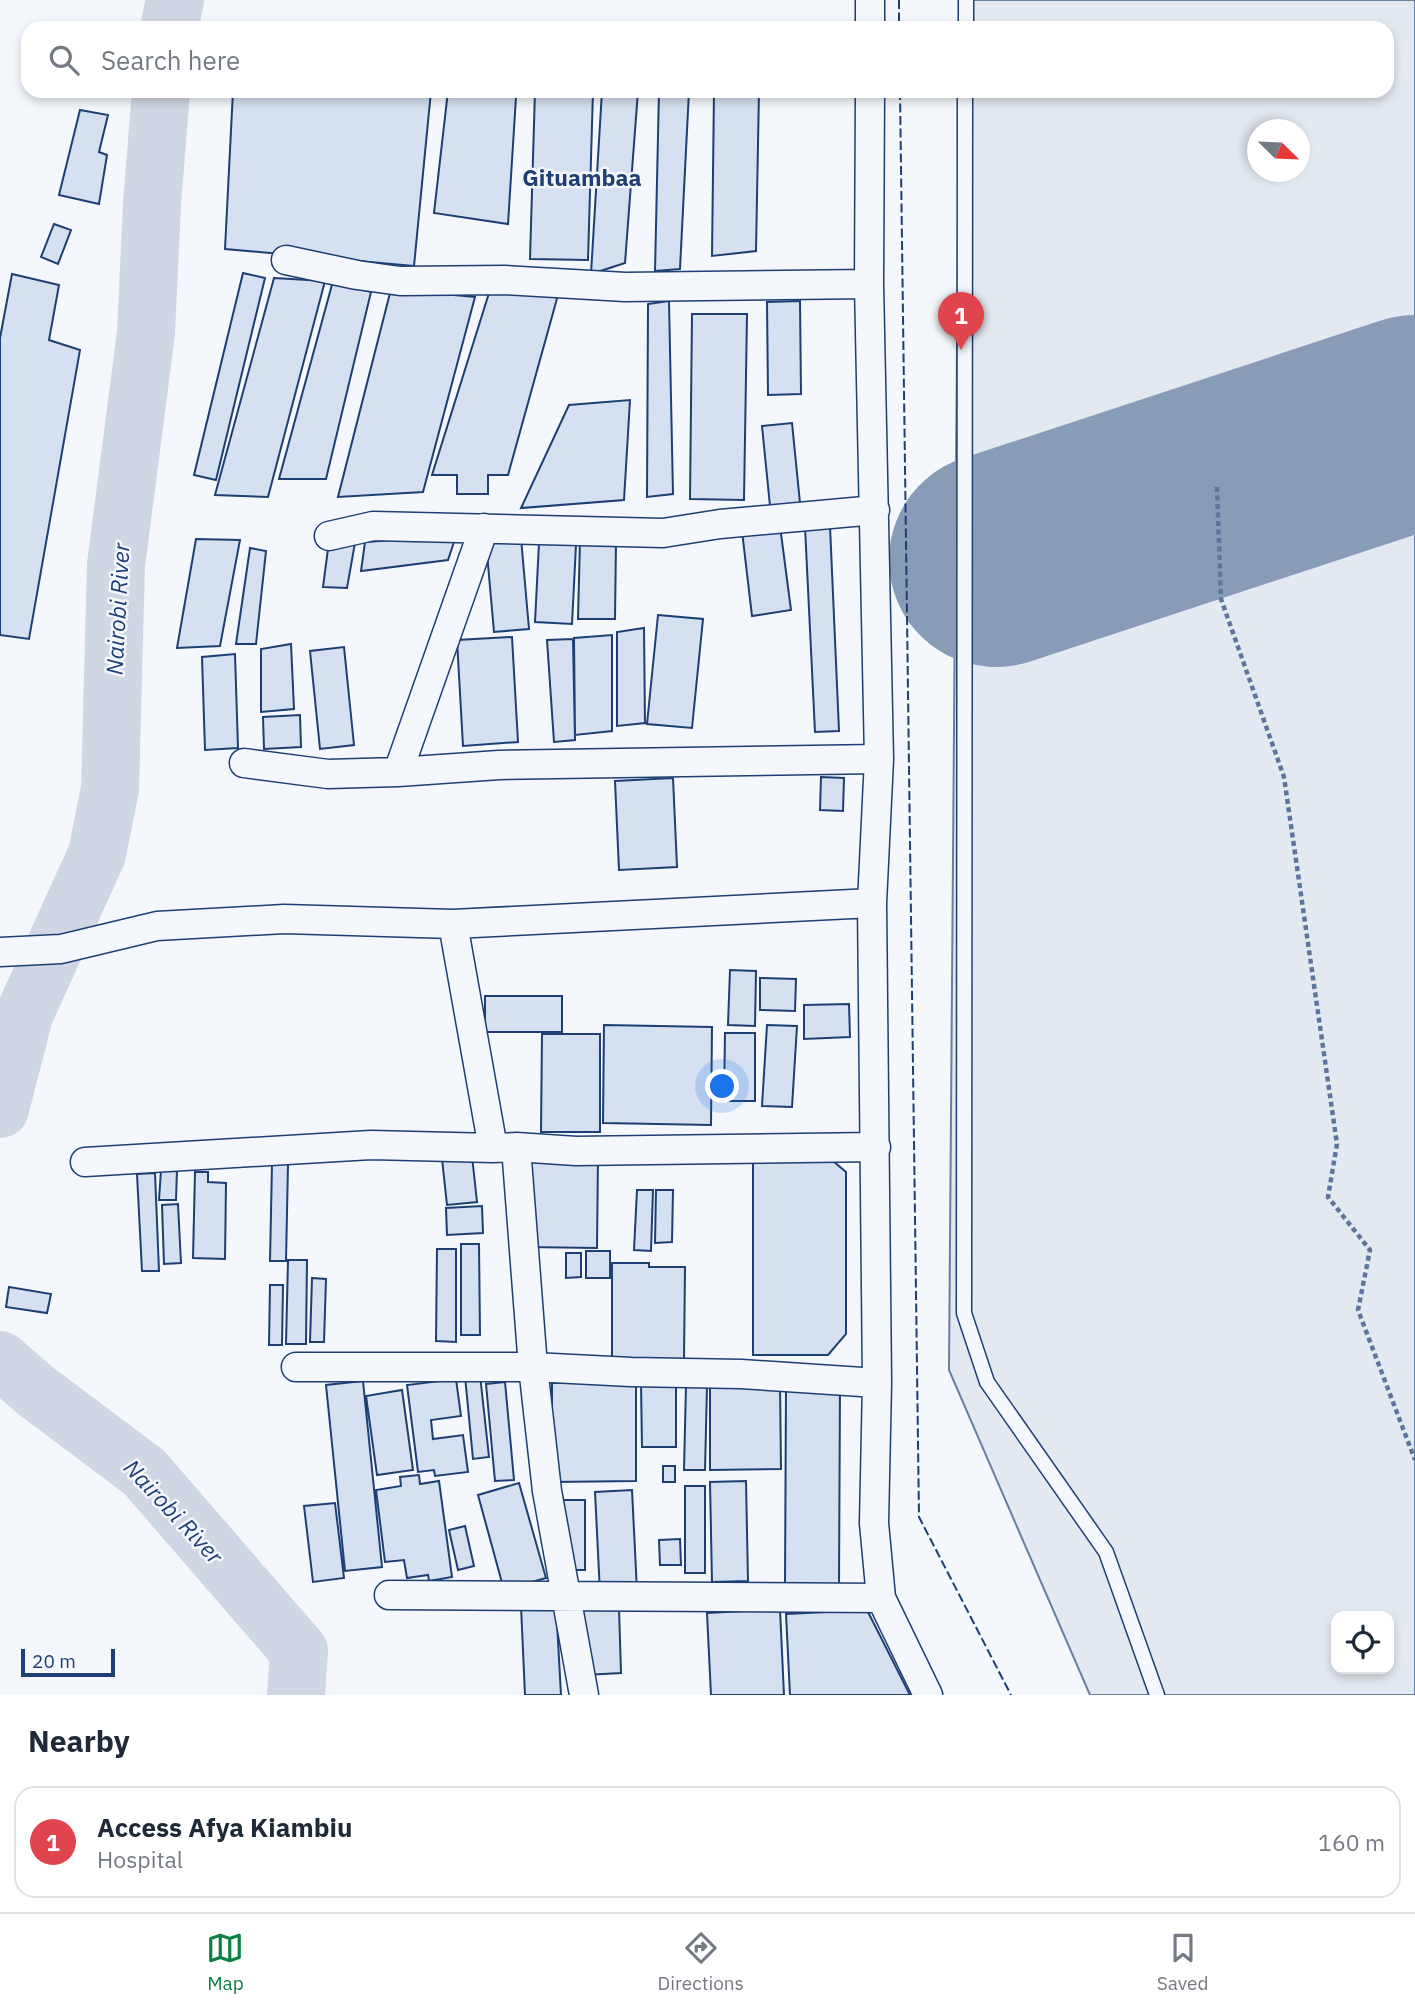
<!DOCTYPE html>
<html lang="en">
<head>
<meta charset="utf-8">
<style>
  :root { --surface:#fff; --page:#f6f6f7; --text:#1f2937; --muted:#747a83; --line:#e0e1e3; --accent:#0b8043 }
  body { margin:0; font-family:"IBM Plex Sans",sans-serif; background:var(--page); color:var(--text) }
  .controls { position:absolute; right:21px; bottom:21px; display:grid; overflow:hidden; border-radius:14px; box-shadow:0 4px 10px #0003 }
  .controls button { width:63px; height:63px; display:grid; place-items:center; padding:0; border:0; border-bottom:2px solid var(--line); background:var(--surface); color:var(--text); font:35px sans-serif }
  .compass { position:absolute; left:1247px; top:119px; width:63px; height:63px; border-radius:50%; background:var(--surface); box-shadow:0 4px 10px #0003; rotate:113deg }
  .scale { position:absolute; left:21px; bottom:18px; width:94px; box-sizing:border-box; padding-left:7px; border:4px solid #1d3f73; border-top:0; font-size:19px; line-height:24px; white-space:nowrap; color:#1d3f73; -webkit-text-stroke:5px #f4f7fb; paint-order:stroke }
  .you { position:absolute; left:723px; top:1087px; width:24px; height:24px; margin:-18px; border:5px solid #fff; border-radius:50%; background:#1a73e8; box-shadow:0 0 0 10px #1a73e833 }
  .badge { display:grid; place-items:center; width:46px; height:46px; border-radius:50%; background:var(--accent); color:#fff; font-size:23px; font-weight:700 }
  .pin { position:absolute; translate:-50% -58px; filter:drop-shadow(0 2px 4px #0008) }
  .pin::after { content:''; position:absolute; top:37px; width:24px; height:21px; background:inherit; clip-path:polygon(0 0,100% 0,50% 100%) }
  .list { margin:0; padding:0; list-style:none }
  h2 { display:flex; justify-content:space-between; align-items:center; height:91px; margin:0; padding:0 28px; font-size:30px }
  h2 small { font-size:23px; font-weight:400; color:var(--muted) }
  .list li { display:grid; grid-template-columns:46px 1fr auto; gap:21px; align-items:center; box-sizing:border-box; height:112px; margin:0 14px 14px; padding:0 14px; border:2px solid var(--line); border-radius:21px }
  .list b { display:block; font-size:26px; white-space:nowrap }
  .list p { margin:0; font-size:23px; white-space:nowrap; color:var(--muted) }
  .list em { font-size:23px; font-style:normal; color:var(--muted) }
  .icon { flex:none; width:38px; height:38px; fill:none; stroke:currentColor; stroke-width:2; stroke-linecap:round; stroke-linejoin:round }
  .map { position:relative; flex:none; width:1415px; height:1695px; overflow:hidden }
  .search { position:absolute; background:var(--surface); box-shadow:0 4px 10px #0003; left:21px; right:21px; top:21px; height:77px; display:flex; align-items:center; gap:18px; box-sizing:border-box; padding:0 24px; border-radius:21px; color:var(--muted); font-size:26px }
  .sheet { height:217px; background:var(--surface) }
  nav { display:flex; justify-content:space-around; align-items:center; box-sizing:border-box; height:98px; border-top:2px solid var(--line); background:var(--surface); font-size:19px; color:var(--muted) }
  nav a { display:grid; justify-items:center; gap:4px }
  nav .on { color:var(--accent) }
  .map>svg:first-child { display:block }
  .green { fill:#e3e9f0; stroke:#687fa3; stroke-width:2; fill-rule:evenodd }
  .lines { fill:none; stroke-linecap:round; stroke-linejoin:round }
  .river { stroke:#cfd7e4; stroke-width:58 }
  .runway { stroke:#889bb7; stroke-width:214 }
  .building { fill:#d5e0f0; stroke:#1d3f73; stroke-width:2 }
  .service-casing { stroke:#1d3f73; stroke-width:17 }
  .minor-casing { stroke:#1d3f73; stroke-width:31 }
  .path { stroke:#5e769c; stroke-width:4.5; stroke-dasharray:5 3.5; stroke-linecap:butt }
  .service { stroke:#f4f7fb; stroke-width:14 }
  .minor { stroke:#f4f7fb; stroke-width:28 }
  .fence { stroke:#1d3f73; stroke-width:2; stroke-dasharray:9 3.5; stroke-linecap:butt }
  .labels { text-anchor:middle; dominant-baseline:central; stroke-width:5; stroke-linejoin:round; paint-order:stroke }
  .neighbourhood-label { font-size:23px; font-weight:bold; fill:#1d3f73; stroke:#f4f7fb }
  .water-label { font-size:23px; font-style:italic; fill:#1d3f73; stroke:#f4f7fb }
</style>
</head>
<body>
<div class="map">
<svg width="1415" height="1695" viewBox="0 0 1415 1695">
  <rect width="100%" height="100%" fill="#f4f7fb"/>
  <path class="green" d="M960,0H1415V1695H1090L949,1370L959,91H1387V28H960ZM1258,130H1300V172H1258ZM1336,1616H1389V1669H1336Z"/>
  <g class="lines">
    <path class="river" d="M169,28L175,0
      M0,1109L24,1015L97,854L110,789L116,565L146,333L152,204L161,91
      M0,1360L36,1391L144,1472L299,1651L296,1695"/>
    <path class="runway" d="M996,560L1415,422"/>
  </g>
  <path class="building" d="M233,91H431L414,266L225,249Z
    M448,91H492L516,97L508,224L434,213Z
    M535,91H593L588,260L530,259Z
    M602,91H638L625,263L591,274Z
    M659,91H689L680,269L655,271Z
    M714,91H759L756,251L712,256Z
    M80,110L108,115L99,152L107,155L99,204L59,195Z
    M54,224L71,230L58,264L41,257Z
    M243,273L265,278L216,480L194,475Z
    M12,274L59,285L49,340L80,350L29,639L0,635V338Z
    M274,278L325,281L268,497L215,495Z
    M333,281L371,292L326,479H279Z
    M391,289L475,297L423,492L338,497Z
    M489,293L558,295L508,475H488V494H457V475H432Z
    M669,301L673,494L647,497L648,304Z
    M800,301L801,394L768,395L767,302Z
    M692,314H747L744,500L690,499Z
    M630,400L624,500L521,508L569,405Z
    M792,423L800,503L770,506L762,426Z
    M780,526L791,610L752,616L742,531Z
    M830,526L839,731L815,732L805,527Z
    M456,536L448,560L361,571L365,542Z
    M521,538L529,629L494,632L486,542Z
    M196,539L240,540L220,646L177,648Z
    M580,540L616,541L615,619H578Z
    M329,541L355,543L347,588L323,587Z
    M539,543L576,545L572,624L535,622Z
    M250,548L266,551L256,644H236Z
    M658,615L703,619L692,728L647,724Z
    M644,628L645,723L617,726V632Z
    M612,635V731L575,735L574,638Z
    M512,637L518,742L463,746L457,640Z
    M573,639L575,740L554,742L547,640Z
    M291,644L294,709L261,712V649Z
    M344,647L354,745L320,749L310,651Z
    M235,654L238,748L205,750L202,657Z
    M300,715L301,747L264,749L263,717Z
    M821,777L844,778L843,811L820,810Z
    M673,778L677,867L619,870L615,781Z
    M730,970L756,971L755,1026L728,1025Z
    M760,978L796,979L795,1011L760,1010Z
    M485,996H562V1032H485Z
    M849,1004L850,1037L804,1039V1005Z
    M604,1025L712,1027L711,1125L603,1123Z
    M767,1025L797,1026L792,1107L762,1106Z
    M725,1033H755V1101H724Z
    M542,1034H600V1132H541Z
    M472,1156L477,1202L447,1205L442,1159Z
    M527,1156H598L597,1248L526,1247Z
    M827,1156L846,1172V1334L828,1355H753V1157Z
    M272,1164H288L286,1261H270Z
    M161,1170H177L176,1200H159Z
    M195,1172H208V1182L226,1183L225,1259L193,1258Z
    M155,1173L159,1271H142L137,1174Z
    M637,1190H653L651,1251L634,1250Z
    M656,1190H673L672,1242L655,1243Z
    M178,1204L181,1263L164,1264L162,1205Z
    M482,1206L483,1233L447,1235L446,1208Z
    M461,1244H479L480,1335H461Z
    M437,1249H456V1342L436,1341Z
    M586,1251H610V1278H586Z
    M566,1253H581V1277L566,1278Z
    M288,1260H307L306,1344H286Z
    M612,1263H649V1267H685L684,1361H612Z
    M312,1278L326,1279L324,1342H310Z
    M270,1285H283L282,1345H269Z
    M9,1287L51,1294L47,1313L6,1307Z
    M480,1375L489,1457L473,1459L465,1376Z
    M456,1379L461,1416L431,1420L433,1439L463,1435L468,1472L435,1476L434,1470L418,1472L407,1385Z
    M363,1381L382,1567L345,1571L326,1385Z
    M505,1382L514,1480L495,1481L486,1384Z
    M552,1383H636V1481L552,1482Z
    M641,1383H676V1447H642Z
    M780,1384L781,1469L710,1470V1385Z
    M686,1385L707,1386L705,1470H684Z
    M786,1385H840L839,1586L785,1587Z
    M402,1390L413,1470L377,1475L366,1396Z
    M663,1466H675V1482H663Z
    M419,1475L420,1484L439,1481L452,1577L429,1581L428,1575L407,1578L404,1560L385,1562L376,1490L401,1486L400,1477Z
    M746,1481L748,1581L712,1582L710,1482Z
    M519,1483L546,1578L504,1590L478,1495Z
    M685,1486H705V1573H685Z
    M632,1490L637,1591L600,1593L595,1492Z
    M561,1500H585V1570H562Z
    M335,1503L344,1578L313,1582L304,1506Z
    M465,1526L474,1566L458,1570L449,1530Z
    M680,1539L681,1565H660L659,1540Z
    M556,1604L561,1695H525L521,1606Z
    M619,1608L621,1673L585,1675L583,1609Z
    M780,1609L784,1695H711L707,1613Z
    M867,1610L910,1695H790L786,1614Z"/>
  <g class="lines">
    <defs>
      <path id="service" d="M966,28V0
        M965,91L964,1313L987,1382L1106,1552L1157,1695"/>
      <path id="minor" d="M870,28V0
        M870,91L869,284L879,759L872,903L877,1383L874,1523L881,1598L928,1695
        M286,260L357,275L400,281L504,280L625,287L869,284
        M329,536L373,526L663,533L720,524L875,510
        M244,763L328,774L398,772L499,765L879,759
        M398,772L484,528
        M453,924L493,1148
        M0,952L61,949L157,926L284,919L453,924L872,903
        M516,1147L533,1367L547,1491L584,1695
        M85,1162L371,1145L493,1148L516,1147L576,1151L876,1147
        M296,1367H533L631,1372L741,1374L877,1383
        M389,1595L881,1598"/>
    </defs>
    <use href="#service" class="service-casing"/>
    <use href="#minor" class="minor-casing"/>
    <path class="path" d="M1217,487L1221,599L1284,777L1337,1144L1328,1197L1370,1250L1358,1310L1415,1460"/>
    <use href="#service" class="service"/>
    <use href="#minor" class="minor"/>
    <path class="fence" d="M899,0V28
      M900,91L919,1517L1011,1695"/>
  </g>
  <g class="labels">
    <g class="neighbourhood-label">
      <text x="582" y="177">Gituambaa</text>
    </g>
    <g class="water-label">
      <text transform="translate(117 609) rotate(-87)">Nairobi River</text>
      <text transform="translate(174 1511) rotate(47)">Nairobi River</text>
    </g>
  </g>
</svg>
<div class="controls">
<button><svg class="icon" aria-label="locate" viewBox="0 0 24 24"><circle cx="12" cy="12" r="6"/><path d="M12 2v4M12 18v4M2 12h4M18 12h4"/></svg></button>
</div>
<svg class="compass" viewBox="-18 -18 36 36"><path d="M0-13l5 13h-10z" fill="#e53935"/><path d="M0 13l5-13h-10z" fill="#747a83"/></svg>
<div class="scale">20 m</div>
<div class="you"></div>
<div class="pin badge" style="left:961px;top:350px;background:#e0444e">1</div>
<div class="search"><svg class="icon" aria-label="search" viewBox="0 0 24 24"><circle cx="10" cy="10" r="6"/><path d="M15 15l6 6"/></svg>Search here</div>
</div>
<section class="sheet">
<h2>Nearby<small></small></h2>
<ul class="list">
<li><span class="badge" style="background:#e0444e">1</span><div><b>Access Afya Kiambiu</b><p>Hospital</p></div><em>160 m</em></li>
</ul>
</section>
<nav>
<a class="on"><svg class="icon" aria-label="map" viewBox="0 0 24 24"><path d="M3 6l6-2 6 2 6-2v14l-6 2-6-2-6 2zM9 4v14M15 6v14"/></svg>Map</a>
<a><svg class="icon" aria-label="directions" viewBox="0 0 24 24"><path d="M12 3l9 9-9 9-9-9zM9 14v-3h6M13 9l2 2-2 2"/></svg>Directions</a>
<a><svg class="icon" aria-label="saved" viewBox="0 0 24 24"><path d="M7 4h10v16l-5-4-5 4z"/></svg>Saved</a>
</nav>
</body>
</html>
